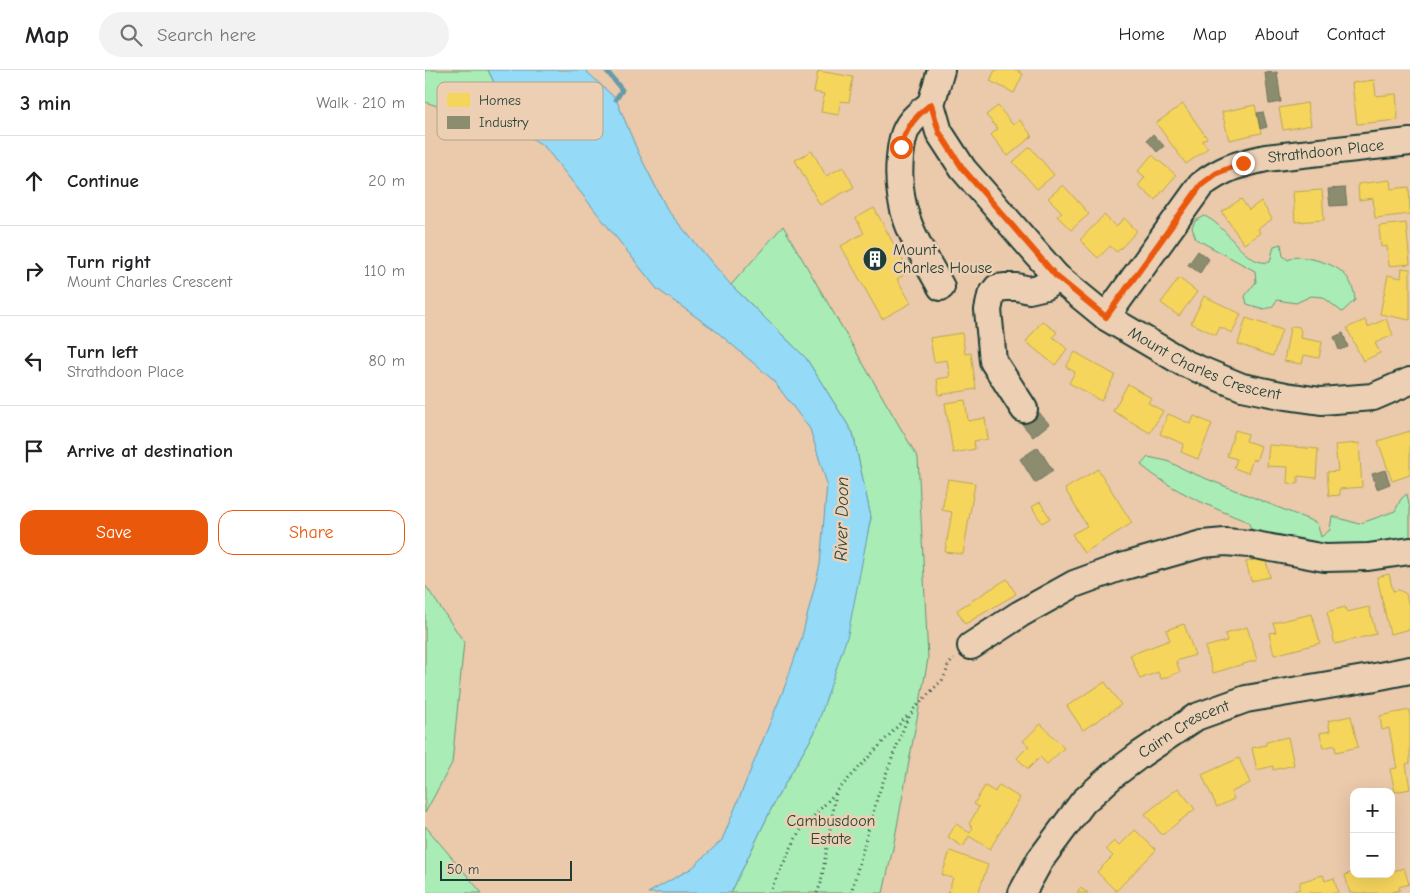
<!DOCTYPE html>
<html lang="en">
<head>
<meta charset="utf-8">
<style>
  :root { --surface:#fff; --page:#f2f2f2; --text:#202124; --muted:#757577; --line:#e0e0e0; --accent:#ea580c }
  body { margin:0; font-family:"Comic Neue",sans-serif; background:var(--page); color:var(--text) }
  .controls { position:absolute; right:15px; bottom:15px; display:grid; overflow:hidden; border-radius:10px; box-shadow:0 5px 20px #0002 }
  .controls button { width:45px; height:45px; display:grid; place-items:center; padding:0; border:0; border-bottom:1px solid var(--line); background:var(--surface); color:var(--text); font:25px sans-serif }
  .scale { position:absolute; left:15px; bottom:12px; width:132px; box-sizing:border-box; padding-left:5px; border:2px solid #1f3d34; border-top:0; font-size:14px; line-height:18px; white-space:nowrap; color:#1f3d34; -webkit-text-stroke:4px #edd0b4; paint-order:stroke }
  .stop { position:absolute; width:15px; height:15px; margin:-11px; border:4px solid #ea580c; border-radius:50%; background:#fff }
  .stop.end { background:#ea580c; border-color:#fff; box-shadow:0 1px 5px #0008 }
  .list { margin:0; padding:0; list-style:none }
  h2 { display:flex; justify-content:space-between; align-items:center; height:65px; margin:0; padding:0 20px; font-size:21px }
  h2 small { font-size:16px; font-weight:400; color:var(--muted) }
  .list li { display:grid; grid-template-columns:32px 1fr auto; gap:15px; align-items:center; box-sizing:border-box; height:90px; padding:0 20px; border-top:1px solid var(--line) }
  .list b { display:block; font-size:19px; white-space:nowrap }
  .list p { margin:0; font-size:16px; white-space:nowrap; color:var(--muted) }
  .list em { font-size:16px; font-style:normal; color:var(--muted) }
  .actions { display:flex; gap:10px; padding:15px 20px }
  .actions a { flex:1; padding:11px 0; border:1px solid var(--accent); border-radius:15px; text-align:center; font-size:18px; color:var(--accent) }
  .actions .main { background:var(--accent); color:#fff }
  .icon { flex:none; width:28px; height:28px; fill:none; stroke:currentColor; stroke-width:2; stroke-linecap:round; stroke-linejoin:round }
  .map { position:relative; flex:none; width:985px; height:823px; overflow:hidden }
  header { display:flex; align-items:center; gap:30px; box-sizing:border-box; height:70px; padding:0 25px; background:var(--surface); border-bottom:1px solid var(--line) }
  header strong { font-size:24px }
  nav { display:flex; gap:28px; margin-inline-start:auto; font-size:18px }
  .search { width:350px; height:45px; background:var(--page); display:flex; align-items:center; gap:12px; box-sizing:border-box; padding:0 18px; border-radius:28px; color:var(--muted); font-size:19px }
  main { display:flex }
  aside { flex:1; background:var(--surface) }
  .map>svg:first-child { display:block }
  .green { fill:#aaecb6; stroke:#649475 }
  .water { fill:#95daf7; stroke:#669ba9 }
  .homes { fill:#f6d55c; stroke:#b6a750 }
  .industry { fill:#8c8c6e; stroke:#6b745d }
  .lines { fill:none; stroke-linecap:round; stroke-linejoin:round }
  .stream { stroke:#669ba9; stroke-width:5 }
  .minor-casing { stroke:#1f3d34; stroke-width:30 }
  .path { stroke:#1f3d34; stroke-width:3; stroke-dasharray:1 4; stroke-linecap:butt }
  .minor { stroke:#edd0b4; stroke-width:26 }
  .route { stroke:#ea580c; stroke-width:6 }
  .labels { text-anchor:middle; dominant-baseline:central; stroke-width:5; stroke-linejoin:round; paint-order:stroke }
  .street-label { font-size:16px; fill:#1f3d34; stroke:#edd0b4 }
  .poi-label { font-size:16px; fill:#1f3d34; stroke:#edd0b4; text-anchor:start }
  .park-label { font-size:16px; fill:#26463a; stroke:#edd0b4 }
  .water-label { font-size:18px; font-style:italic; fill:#25453e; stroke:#edd0b4 }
  .key { fill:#edd0b4; stroke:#afa48e; stroke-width:1 }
  .key-label { font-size:14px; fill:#1f3d34 }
</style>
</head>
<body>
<header>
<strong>Map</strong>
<div class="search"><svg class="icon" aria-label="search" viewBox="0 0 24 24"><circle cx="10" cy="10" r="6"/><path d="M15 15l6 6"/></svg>Search here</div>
<nav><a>Home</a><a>Map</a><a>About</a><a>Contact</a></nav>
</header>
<main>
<aside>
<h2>3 min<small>Walk · 210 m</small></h2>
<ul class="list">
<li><svg class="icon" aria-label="ahead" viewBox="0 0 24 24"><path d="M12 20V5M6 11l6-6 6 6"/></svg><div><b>Continue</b></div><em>20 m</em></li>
<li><svg class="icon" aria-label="right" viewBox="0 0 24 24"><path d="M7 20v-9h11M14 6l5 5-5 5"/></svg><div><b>Turn right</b><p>Mount Charles Crescent</p></div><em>110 m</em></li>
<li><svg class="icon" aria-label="left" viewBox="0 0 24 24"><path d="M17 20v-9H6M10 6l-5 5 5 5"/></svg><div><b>Turn left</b><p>Strathdoon Place</p></div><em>80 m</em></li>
<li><svg class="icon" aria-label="arrive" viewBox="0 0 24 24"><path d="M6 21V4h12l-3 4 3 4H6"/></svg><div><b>Arrive at destination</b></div></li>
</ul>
<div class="actions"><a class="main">Save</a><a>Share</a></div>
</aside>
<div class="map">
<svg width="985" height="823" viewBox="0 0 985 823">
  <rect width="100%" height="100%" fill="#ebc9ab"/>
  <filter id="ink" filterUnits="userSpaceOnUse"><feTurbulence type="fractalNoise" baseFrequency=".02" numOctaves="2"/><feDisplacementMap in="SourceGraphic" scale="10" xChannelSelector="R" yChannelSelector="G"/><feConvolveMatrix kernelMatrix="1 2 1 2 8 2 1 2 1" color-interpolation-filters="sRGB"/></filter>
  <g filter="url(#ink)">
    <path class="green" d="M0,0H63L92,59L86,64L50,48L0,32Z
      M780,146C785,149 790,152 794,156C808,168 823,196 845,192L849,176L856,174L858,186L863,190L871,186C878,189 885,188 891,190C914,196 928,206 930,230L917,242L898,227L886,226L871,233L852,230L847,237L839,239L822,234L820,226L831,212L830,201L771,169L767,158L770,151Z
      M358,156L493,388L503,589L468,778L458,823H306L350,731L390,662L446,448L428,363L381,288L306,215Z
      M723,387L742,391L767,403L892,453L896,467L905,460L907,446L934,454L970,441L976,429L982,424L985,439V472L913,485L829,464L823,452C786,437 747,421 716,395Z
      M0,515L39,572L27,693L0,743Z
      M0,756L57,823H0Z"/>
    <path class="water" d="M63,0H160L191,29L213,82L243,141L306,215L381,288L428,363L446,447L423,564L390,662L350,731L306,823H223L267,798L297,770L360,616L376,570L395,495L402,414L385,359L347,309L291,261L232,219L119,76L92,59Z"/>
    <path class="homes" d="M570,0H595L594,2L598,4L589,23L565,11Z
      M393,1L428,7L424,32L416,31L414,45L396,42L399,24L389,22Z
      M949,10L951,26L971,24L973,50L932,54L927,13Z
      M882,33L886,55L858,60L854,38Z
      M758,34L782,68L777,71L783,78L761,94L731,53Z
      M830,35L836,63L804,70L797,42Z
      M573,36L588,55L595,50L607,66L583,86L566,65L573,59L561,45Z
      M605,77L629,105L612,119L588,92Z
      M387,81L401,106L418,97L429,117L395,135L370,90Z
      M727,85L751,105L730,130L713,116L720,107L713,101Z
      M965,110L966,119L984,117L985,144L950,148L948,128L934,130L933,114Z
      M638,115L664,144L646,160L632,146L637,142L623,128Z
      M897,120L899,150L870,152L868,122Z
      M816,129L824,140L836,131L847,149L833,159L835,163L819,174L797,142Z
      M449,138L484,202L472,209L486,233L457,249L416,176L439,163L431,148Z
      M679,145L691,157L699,148L712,161L692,182L685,176L673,188L655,170Z
      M981,153L985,194L964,196L962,176L956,177L954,156Z
      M977,198L985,199V250L955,244L963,205L976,208Z
      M754,208L772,222L754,246L736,233Z
      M779,226L816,244L807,263L795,257L791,265L766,253Z
      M821,248L857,260L848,286L813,274Z
      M961,249L968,265L950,273L955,283L938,291L922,258L940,250L943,257Z
      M617,251L632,262L628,267L642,279L630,295L601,272Z
      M869,256L874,257L876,261L875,268L897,272L894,288L879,285L877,294L859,291L865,258Z
      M537,263L540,284L546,283L551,319L514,325L512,309L525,307L522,290L509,292L505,268Z
      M650,282L690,305L676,331L644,313L650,302L641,297Z
      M703,314L726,328L723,333L738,341L725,363L688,341Z
      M540,330L543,351L560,348L563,369L549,371L550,379L528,383L520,333Z
      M743,344L766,354L769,346L787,354L773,389L756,382L759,374L735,364Z
      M810,360L823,364L821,371L836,376L831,391L828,389L823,403L809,398L812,389L802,386Z
      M985,361V405L967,411L953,371Z
      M934,373L937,417L914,419L915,425L904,426L902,402L913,401L910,375Z
      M844,375L893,379L891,408L873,406V414L862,413L863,397L842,396Z
      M673,399L707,453L659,483L647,464L662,456L640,419Z
      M523,409L550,413L538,484L520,482L527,442L517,440Z
      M615,432L625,448L617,453L607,437Z
      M840,487L845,507L826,511L821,492Z
      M964,504L968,521L974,520L981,524L983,533L985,532V559L965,564L952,507Z
      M582,509L591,524L540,554L532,540Z
      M920,537L922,542L944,537L951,564L910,574L902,542Z
      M887,544L895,573L849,585L844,563L851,562L848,553Z
      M759,554L770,585L751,591L755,602L736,609L733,602L715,609L705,585L745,570L741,560Z
      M822,557L832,590L788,603L780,577L802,571L800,564Z
      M680,612L696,635L658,660L642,636Z
      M985,640V693L981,694L985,719L970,722L965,699L972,698L964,658L957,660L955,646Z
      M926,646L933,677L911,682L910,675L898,678L895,663L905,661L903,651Z
      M616,654L639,678L622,694L615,687L603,699L592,688L604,676L598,671Z
      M863,667L869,695L848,700V696L832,700L827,678L841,675V672Z
      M814,688L825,713L806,722L809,729L792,737L777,705Z
      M574,715L595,728L565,779L544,766L538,777L523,767L531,754L545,763L548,758L544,754L554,737L549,734L560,716L570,722Z
      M753,718L770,739L737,765L720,744Z
      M710,760L731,780L691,821L672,802L688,786L681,779L689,771L694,776Z
      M525,781L563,795L553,823H523L528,808L517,805Z
      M966,792L969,801L979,798L984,814L974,817L975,820L963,823H925L920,805L929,802V804H966Z
      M898,805L900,811L909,808L913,823H864L875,819V812Z
      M655,818L663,823H652Z"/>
    <path class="industry" d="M852,2L856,32L844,34L840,3Z
      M838,42L842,57L835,59L832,43Z
      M728,64L739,76L732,82L722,70Z
      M920,118L922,135L905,136L903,119Z
      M773,181L784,189L775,203L763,195Z
      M918,263L923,277L914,280L909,267Z
      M613,341L624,354L608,367L597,354Z
      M613,377L628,401L610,413L595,389Z
      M960,400L965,414L952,419L947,404Z"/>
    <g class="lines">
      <path class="stream" d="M181,0L197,20L191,29"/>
      <defs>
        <g id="minor">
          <path id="s1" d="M516,0L506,34L514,62L538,99L631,206L681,247L759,293L817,317L861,326L896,331L948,327L985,311"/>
          <path d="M506,34C497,41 487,48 482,58C477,67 476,78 475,88C470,142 491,172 516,217"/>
          <path id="s2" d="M681,247L776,115C798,98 814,94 841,88L985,72"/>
          <path d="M599,339L568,291L563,240L566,226L572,218L581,217H592L604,220L621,216L631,206"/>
          <path d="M546,576L595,544L649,514L693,498L777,474L800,472L825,474L900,488L943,487L985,481"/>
          <path id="s3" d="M597,823L615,790L658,732L688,705L716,684L771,647L821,629L945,608L985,600"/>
        </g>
      </defs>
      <use href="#minor" class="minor-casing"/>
      <path class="path" d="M344,823L374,762L484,644
        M392,823L396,813L411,723
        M426,823L453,725L481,652L489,639L517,610L521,603L523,595L529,589"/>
      <use href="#minor" class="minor"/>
    </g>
  </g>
  <g class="lines" filter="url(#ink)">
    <path class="route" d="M476,77C481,57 491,46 506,34L514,62L538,99L631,206L681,247L776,115L792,103L818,93"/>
  </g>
  <defs>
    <symbol id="building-disc" viewBox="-11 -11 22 22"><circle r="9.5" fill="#1f3d34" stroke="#edd0b4"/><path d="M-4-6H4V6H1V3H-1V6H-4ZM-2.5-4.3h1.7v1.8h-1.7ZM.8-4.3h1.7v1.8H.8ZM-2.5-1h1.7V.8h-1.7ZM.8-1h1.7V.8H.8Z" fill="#fff"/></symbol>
  </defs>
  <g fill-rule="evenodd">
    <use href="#building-disc" x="436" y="175" width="28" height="28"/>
  </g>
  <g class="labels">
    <g class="street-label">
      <text stroke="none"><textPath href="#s2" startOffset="294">Strathdoon Place</textPath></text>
      <text stroke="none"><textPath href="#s1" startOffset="425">Mount Charles Crescent</textPath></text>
      <text stroke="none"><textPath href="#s3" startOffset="235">Cairn Crescent</textPath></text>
    </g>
    <g class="poi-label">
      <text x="468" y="180">Mount<tspan x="468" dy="18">Charles House</tspan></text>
    </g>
    <g class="park-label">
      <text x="406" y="751">Cambusdoon<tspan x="406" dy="18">Estate</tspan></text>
    </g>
    <g class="water-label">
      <text transform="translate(417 449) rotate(-89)">River Doon</text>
    </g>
  </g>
  <rect x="12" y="12" width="166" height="58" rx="8" class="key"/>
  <rect x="22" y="23" width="23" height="14" fill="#f6d55c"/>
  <rect x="22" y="46" width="23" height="13" fill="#8c8c6e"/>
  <g class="key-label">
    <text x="54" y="35">Homes</text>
    <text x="54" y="57">Industry</text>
  </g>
</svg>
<div class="controls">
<button>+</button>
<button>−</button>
</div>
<div class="scale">50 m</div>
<div class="stop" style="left:476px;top:77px"></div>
<div class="stop end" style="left:818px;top:93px"></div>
</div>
</main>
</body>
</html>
